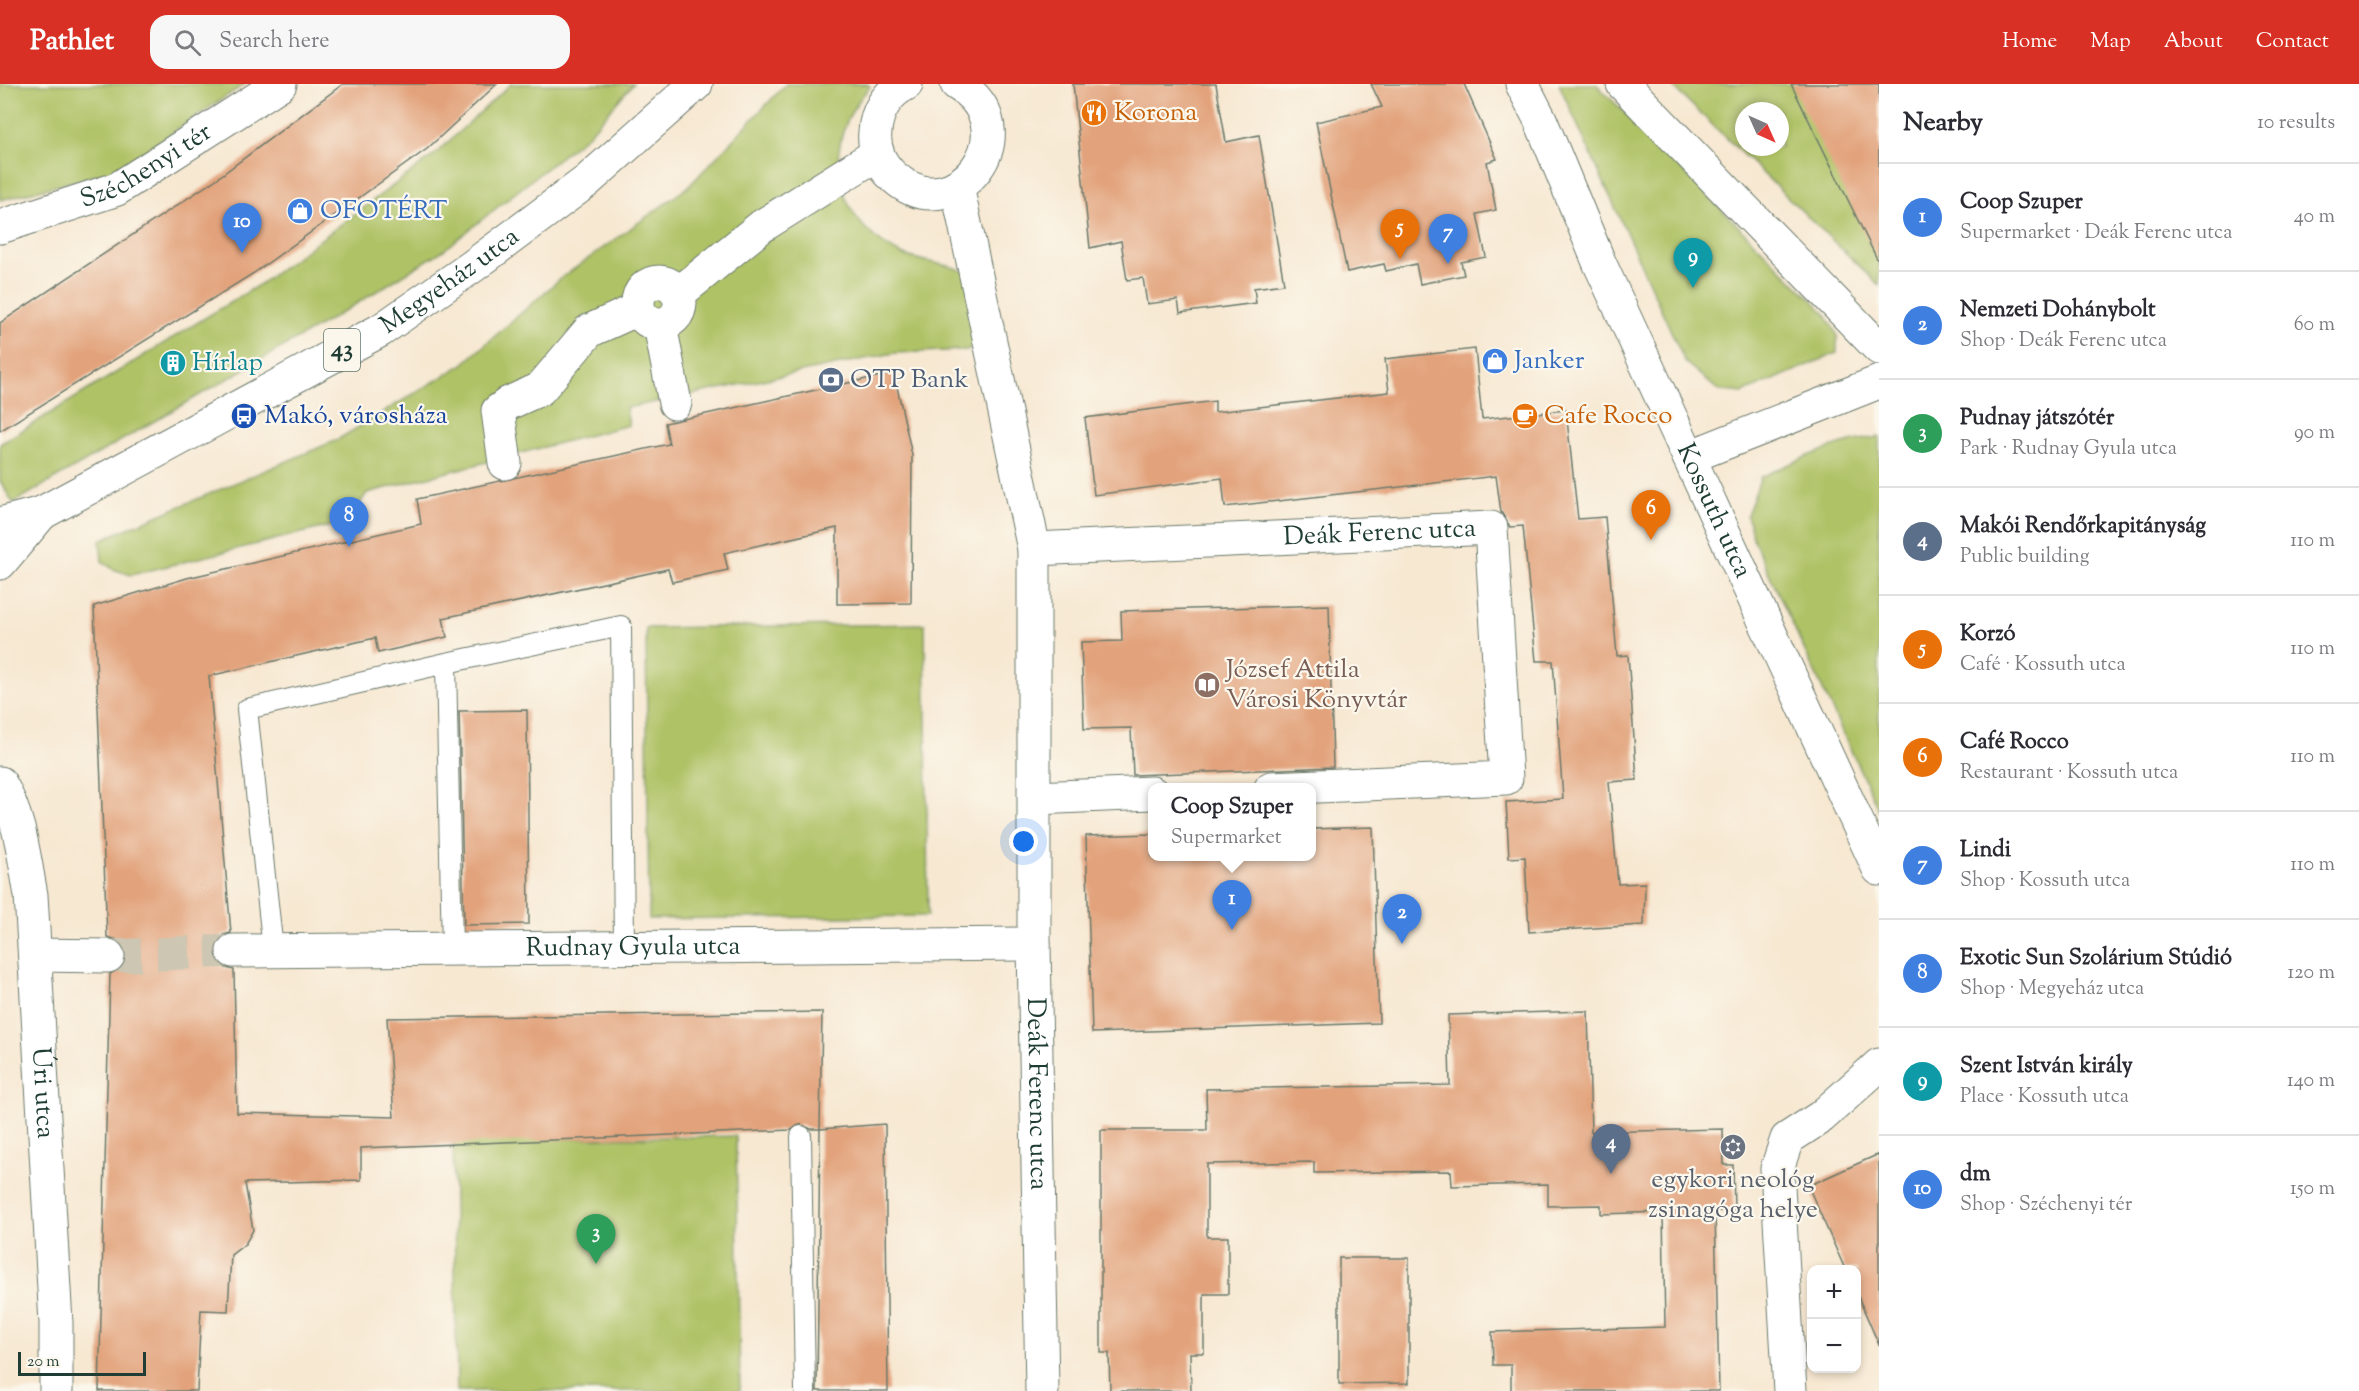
<!DOCTYPE html>
<html lang="en">
<head>
<meta charset="utf-8">
<style>
  :root { --surface:#fff; --page:#f7f7f7; --text:#2b2b33; --muted:#7c7c81; --line:#e1e1e2; --accent:#d93025 }
  body { margin:0; font-family:"Sorts Mill Goudy",serif; background:var(--page); color:var(--text) }
  .controls { position:absolute; right:18px; bottom:18px; display:grid; overflow:hidden; border-radius:12px; box-shadow:0 3px 9px #0003 }
  .controls button { width:54px; height:54px; display:grid; place-items:center; padding:0; border:0; border-bottom:2px solid var(--line); background:var(--surface); color:var(--text); font:30px sans-serif }
  .compass { position:absolute; left:1735px; top:18px; width:54px; height:54px; border-radius:50%; background:var(--surface); box-shadow:0 3px 9px #0003; rotate:135deg }
  .scale { position:absolute; left:18px; bottom:15px; width:128px; box-sizing:border-box; padding-left:6px; border:3px solid #1f3d34; border-top:0; font-size:16px; line-height:21px; white-space:nowrap; color:#1f3d34; -webkit-text-stroke:4px #fbf7ec; paint-order:stroke }
  .you { position:absolute; left:1024px; top:758px; width:21px; height:21px; margin:-15px; border:4px solid #fff; border-radius:50%; background:#1a73e8; box-shadow:0 0 0 9px #1a73e833 }
  .badge { display:grid; place-items:center; width:39px; height:39px; border-radius:50%; background:var(--accent); color:#fff; font-size:20px; font-weight:700 }
  .pin { position:absolute; translate:-50% -50px; filter:drop-shadow(0 2px 3px #0008) }
  .pin::after { content:''; position:absolute; top:32px; width:21px; height:18px; background:inherit; clip-path:polygon(0 0,100% 0,50% 100%) }
  .popup { position:absolute; left:1148px; top:699px; width:168px; height:78px; box-sizing:border-box; display:grid; place-content:center; border-radius:12px; background:var(--surface); filter:drop-shadow(0 2px 4px #0005); font-size:20px; white-space:nowrap; color:var(--muted) }
  .popup b { font-size:22px; color:var(--text) }
  .popup::after { content:''; position:absolute; left:50%; top:100%; margin-left:-12px; border:12px solid transparent; border-top-color:var(--surface) }
  .list { margin:0; padding:0; list-style:none }
  h2 { display:flex; justify-content:space-between; align-items:center; height:78px; margin:0; padding:0 24px; font-size:26px }
  h2 small { font-size:20px; font-weight:400; color:var(--muted) }
  .list li { display:grid; grid-template-columns:39px 1fr auto; gap:18px; align-items:center; box-sizing:border-box; height:108px; padding:0 24px; border-top:2px solid var(--line) }
  .list b { display:block; font-size:22px; white-space:nowrap }
  .list p { margin:0; font-size:20px; white-space:nowrap; color:var(--muted) }
  .list em { font-size:20px; font-style:normal; color:var(--muted) }
  .icon { flex:none; width:33px; height:33px; fill:none; stroke:currentColor; stroke-width:2; stroke-linecap:round; stroke-linejoin:round }
  .map { position:relative; flex:none; width:1879px; height:1307px; overflow:hidden }
  header { display:flex; align-items:center; gap:36px; box-sizing:border-box; height:84px; padding:0 30px; background:var(--accent); color:#fff }
  header strong { font-size:28px }
  nav { display:flex; gap:33px; margin-inline-start:auto; font-size:21px }
  .search { width:420px; height:54px; background:var(--page); display:flex; align-items:center; gap:15px; box-sizing:border-box; padding:0 21px; border-radius:18px; color:var(--muted); font-size:22px }
  main { display:flex }
  aside { flex:1; background:var(--surface) }
  .map>svg:first-child { display:block }
  .green { fill:#afc266; stroke:#67804d; stroke-width:1.5; fill-rule:evenodd }
  .building { fill:#e2a37c }
  .lines { fill:none; stroke-linecap:round; stroke-linejoin:round }
  .street-tunnel { stroke:#ccc6b2; stroke-width:33; stroke-dasharray:33 16; stroke-linecap:butt }
  .lane-casing { stroke:#6b796b; stroke-width:22 }
  .street-casing { stroke:#6b796b; stroke-width:35 }
  .secondary-casing { stroke:#6b796b; stroke-width:35 }
  .primary-casing { stroke:#6b796b; stroke-width:35 }
  .lane { stroke:#fff; stroke-width:20 }
  .street { stroke:#fff; stroke-width:33 }
  .secondary { stroke:#fff; stroke-width:33 }
  .primary { stroke:#fff; stroke-width:33 }
  .labels { text-anchor:middle; dominant-baseline:central; stroke-width:4.5; stroke-linejoin:round; paint-order:stroke }
  .shield { fill:#fbf7ec; stroke:#61756b; stroke-width:1.5 }
  .shield-label { font-size:24px; font-weight:bold; fill:#1f3d34 }
  .food-label { font-size:26px; fill:#c56008; stroke:#fbf7ec; text-anchor:start }
  .street-label { font-size:26px; fill:#1f3d34; stroke:#fbf7ec }
  .shop-label { font-size:26px; fill:#366cbe; stroke:#fbf7ec; text-anchor:start }
  .culture-label { font-size:26px; fill:#0d838f; stroke:#fbf7ec; text-anchor:start }
  .service-label { font-size:26px; fill:#4e5e75; stroke:#fbf7ec; text-anchor:start }
  .transit-label { font-size:26px; fill:#164399; stroke:#fbf7ec; text-anchor:start }
  .education-label { font-size:26px; fill:#785e54; stroke:#fbf7ec; text-anchor:start }
  .worship-label { font-size:26px; fill:#5b616d; stroke:#fbf7ec }
</style>
</head>
<body>
<header>
<strong>Pathlet</strong>
<div class="search"><svg class="icon" aria-label="search" viewBox="0 0 24 24"><circle cx="10" cy="10" r="6"/><path d="M15 15l6 6"/></svg>Search here</div>
<nav><a>Home</a><a>Map</a><a>About</a><a>Contact</a></nav>
</header>
<main>
<div class="map">
<svg width="1879" height="1307" viewBox="0 0 1879 1307">
  <rect width="100%" height="100%" fill="#fbf7ec"/>
  <filter id="ink" filterUnits="userSpaceOnUse"><feTurbulence type="fractalNoise" baseFrequency=".0167" numOctaves="2"/><feDisplacementMap in="SourceGraphic" scale="12" xChannelSelector="R" yChannelSelector="G"/><feConvolveMatrix kernelMatrix="1 2 1 2 8 2 1 2 1" color-interpolation-filters="sRGB"/></filter>
  <filter id="wash" filterUnits="userSpaceOnUse"><feTurbulence type="fractalNoise" baseFrequency=".008" numOctaves="4" result="noise"/><feDisplacementMap in="SourceGraphic" scale="24" xChannelSelector="R" yChannelSelector="G"/><feGaussianBlur stdDeviation="1.35" result="paint"/><feColorMatrix in="noise" values="0 0 0 0 0 0 0 0 0 0 0 0 0 0 0 0 0 1.4 0 .05"/><feComposite in="paint" operator="in"/></filter>
  <g filter="url(#wash)">
    <rect width="100%" height="100%" fill="#f7e8d2"/>
    <path class="green" d="M0,0H245L114,87L0,116Z
      M511,0H633L589,50L444,166L333,234L13,419L0,397V360L262,199L434,71Z
      M786,0H868L870,3C820,56 830,131 895,167C918,180 947,177 969,190L978,259L967,266L894,269L626,324L629,341L367,409L354,428L342,439L131,491L113,485L102,477L100,456L337,356L462,281L560,195L688,103Z
      M1559,0H1596L1825,229L1837,251V269L1742,309L1718,306L1685,278Z
      M1670,0H1835L1879,93V201ZM1744,27H1780V63H1744Z
      M1879,353V727L1754,457L1747,431L1761,393C1799,376 1837,357 1879,353Z
      M925,540L928,832L649,835L646,544Z
      M736,1052L740,1307H457L453,1057Z"/>
    <g id="blocks">
      <path class="building" d="M343,0H497L427,65L254,189L0,347V239L215,96Z
        M1073,0H1216L1226,58L1259,51L1284,200L1254,204L1256,219L1180,229L1178,216L1147,220L1143,194L1127,196L1121,157L1090,164Z
        M1371,0H1464L1497,75L1487,78L1496,126L1477,130L1486,173L1461,178L1464,191L1420,200L1416,180L1386,187L1384,180L1347,188L1316,38L1382,23Z
        M1791,0H1879V179Z
        M1475,265L1482,335L1566,326L1578,435L1605,433L1617,572L1628,571L1637,696L1609,698L1618,800L1645,799L1644,841L1529,848L1525,773L1509,774L1506,718L1563,715L1553,577H1536L1523,442L1510,443L1501,428L1496,392L1225,423L1222,394L1094,411L1085,334L1215,317V328L1389,308L1385,275Z
        M894,289L912,371L911,519L837,520V444L724,469L728,486L672,498L668,485L443,534L447,553L378,569L375,554L209,592L231,849L223,851L217,857L214,868L217,877L223,883L234,886L237,1029L394,1033L387,934L822,928L820,1045H811L800,1040L791,1046L361,1064V1096L245,1099L253,1146L245,1160L231,1171L228,1227L201,1226L197,1307H99L110,890L124,882L127,872L124,862L118,856L107,853L94,522L187,494L421,440L417,415L669,360L665,339Z
        M1329,521L1333,683L1133,691L1131,644L1084,645L1081,558L1122,557L1121,527Z
        M527,626L529,840L464,841L459,627Z
        M1373,743L1379,939L1092,949L1086,752L1152,750V772H1311V745Z
        M1588,927L1591,1048L1723,1045L1724,1081H1733L1734,1127H1715L1719,1307H1511V1281H1493L1492,1248L1665,1243L1663,1128L1601,1130V1121L1548,1122V1100L1452,1102L1451,1087L1314,1089V1078L1207,1080V1153H1228V1210H1204V1269H1190L1191,1307H1110L1109,1269H1101V1046H1207L1206,1005L1450,1001L1448,931Z
        M885,1040L888,1307H817L820,1045Z
        M1879,1070V1261L1857,1210V1185H1845L1808,1102Z
        M1339,1174H1409V1299L1339,1300Z"/>
    </g>
  </g>
  <g filter="url(#ink)">
    <use href="#blocks" fill-opacity="0" stroke="#6b796b" stroke-width="1.5"/>
    <g class="lines">
      <path class="street-tunnel" d="M108,872L233,867"/>
      <defs>
        <path id="lane" d="M446,579L621,542L624,864
          M273,866L247,625L446,579L452,865
          M801,1052L805,1307"/>
        <g id="street">
          <path d="M906,0C887,9 876,28 875,48C873,65 881,82 894,93C954,148 1033,46 957,0"/>
          <path id="s1" d="M957,102L1034,465V860L1042,1307"/>
          <path id="s2" d="M0,143L117,105L280,0"/>
          <circle cx="659" cy="219" r="21"/>
          <path d="M678,210L762,142L877,70"/>
          <path d="M660,241L675,319"/>
          <path d="M1689,373L1879,298"/>
          <path d="M505,379L498,327L509,319L540,305L589,247L638,225"/>
          <path id="s3" d="M1034,465L1491,444L1506,694L1271,704"/>
          <path d="M1035,714L1152,709"/>
          <path id="s4" d="M233,867L1034,860"/>
          <path d="M35,871L108,872"/>
          <path d="M1790,1307L1777,1085L1787,1055L1821,1033L1879,981"/>
        </g>
        <g id="secondary">
          <path id="s5" d="M1522,0L1540,35L1599,178L1879,785"/>
          <path d="M1623,0L1879,264"/>
          <path id="s6" d="M0,699C20,733 24,773 31,811L56,1239V1307"/>
        </g>
        <g id="primary">
          <path id="s7" d="M0,440L42,429L381,246L473,182L587,97L696,0"/>
          <path d="M0,479L42,429"/>
        </g>
      </defs>
      <use href="#lane" class="lane-casing"/>
      <use href="#street" class="street-casing"/>
      <use href="#secondary" class="secondary-casing"/>
      <use href="#primary" class="primary-casing"/>
      <use href="#lane" class="lane"/>
      <use href="#street" class="street"/>
      <use href="#secondary" class="secondary"/>
      <use href="#primary" class="primary"/>
    </g>
  </g>
  <defs>
    <symbol id="restaurant-disc" viewBox="-11 -11 22 22"><circle r="9.5" fill="#e8710a" stroke="#fbf7ec"/><path d="M-5-6h1v4h1v-4h1v4h1v-4h1v5L-1.5 .5V6h-2V.5L-5-1ZM5-6V6H3V1.5H1.5Q1.5-4 5-6Z" fill="#fff"/></symbol>
    <symbol id="shop-disc" viewBox="-11 -11 22 22"><circle r="9.5" fill="#3f7fe0" stroke="#fbf7ec"/><path d="M-5-2.5h2.3a2.7 3.5 0 0 1 5.4 0H5L5.5 6h-11ZM-1.5-2.5h3a1.5 2.3 0 0 0-3 0Z" fill="#fff"/></symbol>
    <symbol id="building-disc" viewBox="-11 -11 22 22"><circle r="9.5" fill="#0f9aa8" stroke="#fbf7ec"/><path d="M-4-6H4V6H1V3H-1V6H-4ZM-2.5-4.3h1.7v1.8h-1.7ZM.8-4.3h1.7v1.8H.8ZM-2.5-1h1.7V.8h-1.7ZM.8-1h1.7V.8H.8Z" fill="#fff"/></symbol>
    <symbol id="bank-disc" viewBox="-11 -11 22 22"><circle r="9.5" fill="#5c6f8a" stroke="#fbf7ec"/><path d="M-6-4H6V4H-6ZM0-2.3a2.3 2.3 0 1 0 0 4.6a2.3 2.3 0 1 0 0-4.6Z" fill="#fff"/></symbol>
    <symbol id="bus-disc" viewBox="-11 -11 22 22"><circle r="9.5" fill="#1a4fb4" stroke="#fbf7ec"/><path d="M-5-6H5V4H4V6H2V4H-2V6H-4V4H-5ZM-3.5-4V0h7V-4ZM-3.5 1.2v1.5H-2V1.2ZM2 1.2v1.5H3.5V1.2Z" fill="#fff"/></symbol>
    <symbol id="cafe-disc" viewBox="-11 -11 22 22"><circle r="9.5" fill="#e8710a" stroke="#fbf7ec"/><path d="M-5.5-4.5H6V0H3Q3 3.5 0 3.5H-2.5Q-5.5 3.5-5.5 0ZM3-3.2v2h1.7v-2ZM-6 4.5H4V6H-6Z" fill="#fff"/></symbol>
    <symbol id="library-disc" viewBox="-11 -11 22 22"><circle r="9.5" fill="#8d6e63" stroke="#fbf7ec"/><path d="M-6-4Q-3-5.5-.7-3.5V5Q-3 3-6 4ZM6-4Q3-5.5 .7-3.5V5Q3 3 6 4Z" fill="#fff"/></symbol>
    <symbol id="synagogue-disc" viewBox="-11 -11 22 22"><circle r="9.5" fill="#6b7280" stroke="#fbf7ec"/><path d="M0-6.5L5.6 3.2H-5.6ZM0 6.5L5.6-3.2H-5.6Z" fill="#fff"/></symbol>
  </defs>
  <g fill-rule="evenodd">
    <use href="#restaurant-disc" x="1079" y="14" width="30" height="30"/>
    <use href="#shop-disc" x="285" y="112" width="30" height="30"/>
    <use href="#shop-disc" x="1480" y="262" width="30" height="30"/>
    <use href="#building-disc" x="158" y="264" width="30" height="30"/>
    <use href="#bank-disc" x="816" y="281" width="30" height="30"/>
    <use href="#bus-disc" x="229" y="317" width="30" height="30"/>
    <use href="#cafe-disc" x="1510" y="317" width="30" height="30"/>
    <use href="#library-disc" x="1192" y="586" width="30" height="30"/>
    <use href="#synagogue-disc" x="1718" y="1048" width="30" height="30"/>
  </g>
  <g class="labels">
    <rect class="shield" x="324" y="245" width="36" height="42" rx="4.5"/>
    <g class="shield-label">
      <text x="342" y="266">43</text>
    </g>
    <g class="food-label">
      <text x="1114" y="29">Korona</text>
      <text x="1544" y="332">Cafe Rocco</text>
    </g>
    <g class="street-label">
      <text stroke="none"><textPath href="#s2" startOffset="159">Széchenyi tér</textPath></text>
      <text stroke="none"><textPath href="#s7" startOffset="513">Megyeház utca</textPath></text>
      <text stroke="none"><textPath href="#s5" startOffset="468">Kossuth utca</textPath></text>
      <text stroke="none"><textPath href="#s3" startOffset="346">Deák Ferenc utca</textPath></text>
      <text stroke="none"><textPath href="#s4" startOffset="400">Rudnay Gyula utca</textPath></text>
      <text stroke="none"><textPath href="#s6" startOffset="315">Úri utca</textPath></text>
      <text stroke="none"><textPath href="#s1" startOffset="916">Deák Ferenc utca</textPath></text>
    </g>
    <g class="shop-label">
      <text x="320" y="127">OFOTÉRT</text>
      <text x="1514" y="277">Janker</text>
    </g>
    <g class="culture-label">
      <text x="192" y="279">Hírlap</text>
    </g>
    <g class="service-label">
      <text x="850" y="296">OTP Bank</text>
    </g>
    <g class="transit-label">
      <text x="264" y="332">Makó, városháza</text>
    </g>
    <g class="education-label">
      <text x="1226" y="586">József Attila<tspan x="1226" dy="30">Városi Könyvtár</tspan></text>
    </g>
    <g class="worship-label">
      <text x="1733" y="1096">egykori neológ<tspan x="1733" dy="30">zsinagóga helye</tspan></text>
    </g>
  </g>
</svg>
<div class="controls">
<button>+</button>
<button>−</button>
</div>
<svg class="compass" viewBox="-18 -18 36 36"><path d="M0-13l5 13h-10z" fill="#e53935"/><path d="M0 13l5-13h-10z" fill="#7c7c81"/></svg>
<div class="scale">20 m</div>
<div class="you"></div>
<div class="pin badge" style="left:1232px;top:846px;background:#3f7fe0">1</div>
<div class="popup"><b>Coop Szuper</b>Supermarket</div>
<div class="pin badge" style="left:1402px;top:860px;background:#3f7fe0">2</div>
<div class="pin badge" style="left:596px;top:1180px;background:#2e9e5b">3</div>
<div class="pin badge" style="left:1611px;top:1090px;background:#5c6f8a">4</div>
<div class="pin badge" style="left:1400px;top:175px;background:#e8710a">5</div>
<div class="pin badge" style="left:1651px;top:456px;background:#e8710a">6</div>
<div class="pin badge" style="left:1448px;top:180px;background:#3f7fe0">7</div>
<div class="pin badge" style="left:349px;top:463px;background:#3f7fe0">8</div>
<div class="pin badge" style="left:1693px;top:204px;background:#0f9aa8">9</div>
<div class="pin badge" style="left:242px;top:169px;background:#3f7fe0">10</div>
</div>
<aside>
<h2>Nearby<small>10 results</small></h2>
<ul class="list">
<li><span class="badge" style="background:#3f7fe0">1</span><div><b>Coop Szuper</b><p>Supermarket · Deák Ferenc utca</p></div><em>40 m</em></li>
<li><span class="badge" style="background:#3f7fe0">2</span><div><b>Nemzeti Dohánybolt</b><p>Shop · Deák Ferenc utca</p></div><em>60 m</em></li>
<li><span class="badge" style="background:#2e9e5b">3</span><div><b>Pudnay játszótér</b><p>Park · Rudnay Gyula utca</p></div><em>90 m</em></li>
<li><span class="badge" style="background:#5c6f8a">4</span><div><b>Makói Rendőrkapitányság</b><p>Public building</p></div><em>110 m</em></li>
<li><span class="badge" style="background:#e8710a">5</span><div><b>Korzó</b><p>Café · Kossuth utca</p></div><em>110 m</em></li>
<li><span class="badge" style="background:#e8710a">6</span><div><b>Café Rocco</b><p>Restaurant · Kossuth utca</p></div><em>110 m</em></li>
<li><span class="badge" style="background:#3f7fe0">7</span><div><b>Lindi</b><p>Shop · Kossuth utca</p></div><em>110 m</em></li>
<li><span class="badge" style="background:#3f7fe0">8</span><div><b>Exotic Sun Szolárium Stúdió</b><p>Shop · Megyeház utca</p></div><em>120 m</em></li>
<li><span class="badge" style="background:#0f9aa8">9</span><div><b>Szent István király</b><p>Place · Kossuth utca</p></div><em>140 m</em></li>
<li><span class="badge" style="background:#3f7fe0">10</span><div><b>dm</b><p>Shop · Széchenyi tér</p></div><em>150 m</em></li>
</ul>
</aside>
</main>
</body>
</html>
